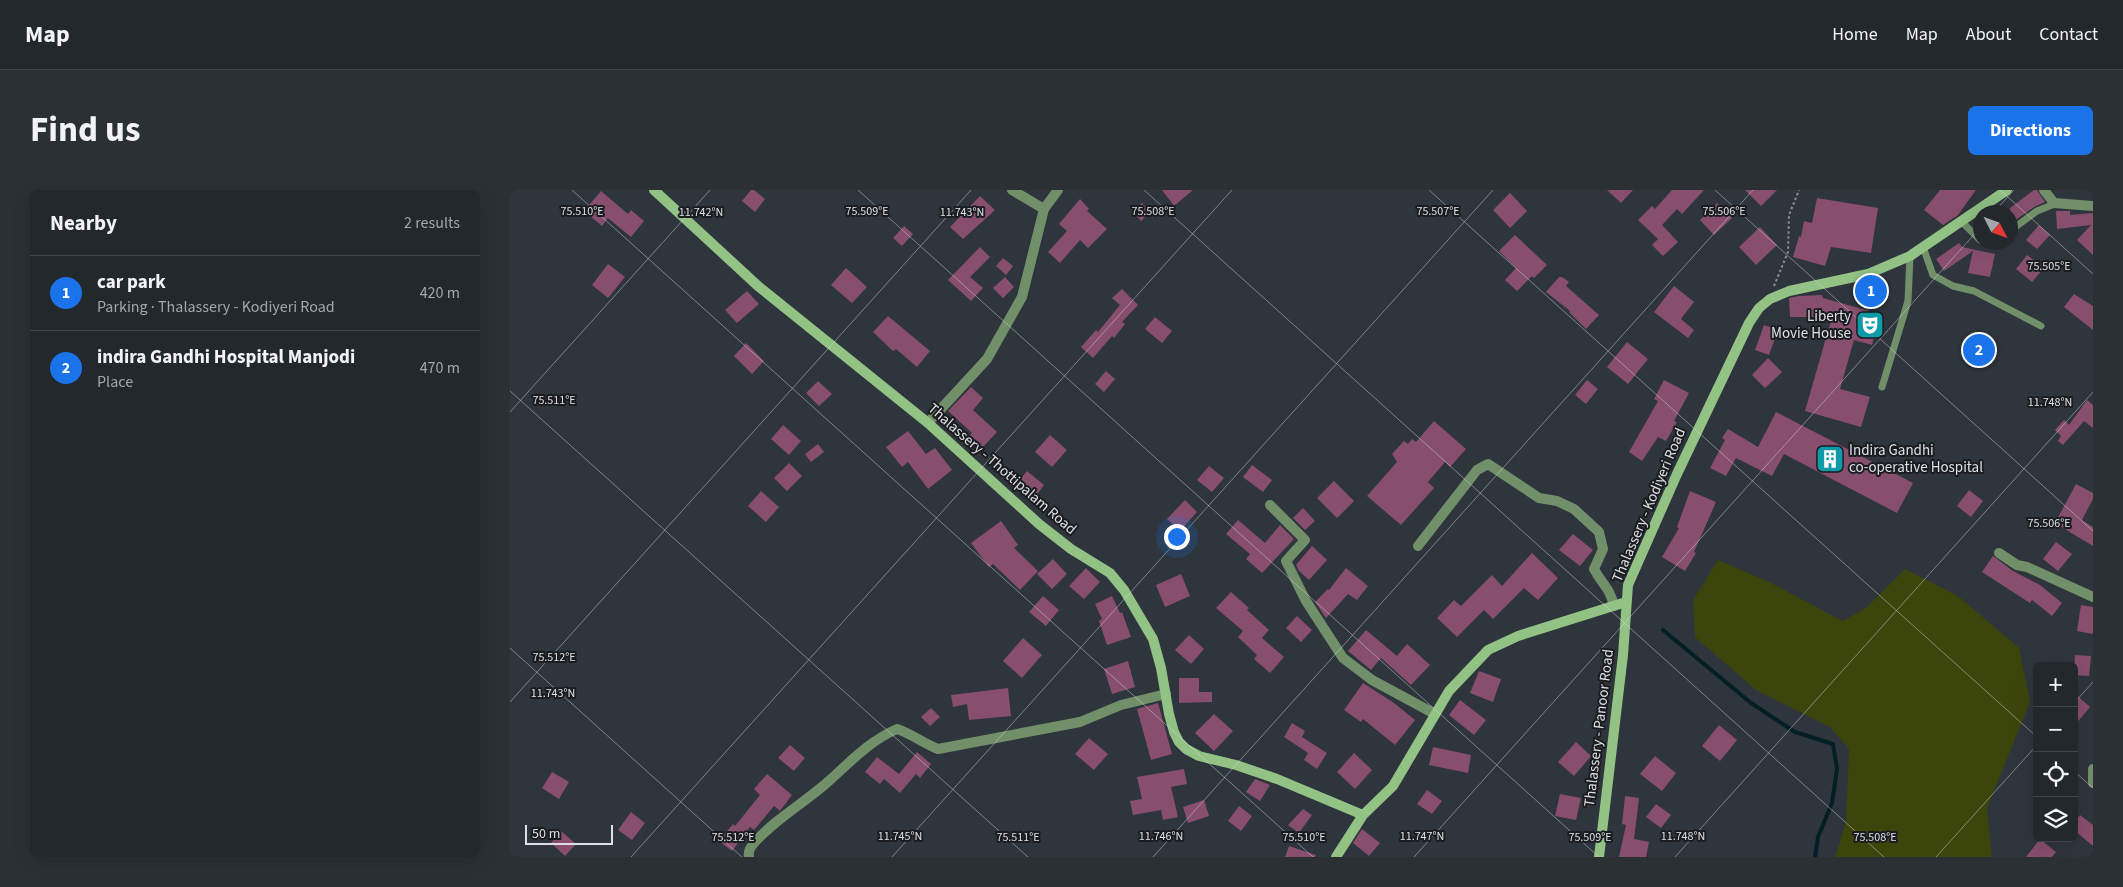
<!DOCTYPE html>
<html lang="en">
<head>
<meta charset="utf-8">
<style>
  :root { --surface:#23282d; --page:#2b3035; --text:#f1f3f6; --muted:#a3a6aa; --line:#404449; --accent:#1a73e8 }
  body { margin:0; font-family:"Source Sans 3",sans-serif; background:var(--page); color:var(--text) }
  .controls { position:absolute; right:15px; bottom:15px; display:grid; overflow:hidden; border-radius:8px; box-shadow:0 5px 20px #0002 }
  .controls button { width:45px; height:45px; display:grid; place-items:center; padding:0; border:0; border-bottom:1px solid var(--line); background:var(--surface); color:var(--text); font:25px sans-serif }
  .compass { position:absolute; left:1463px; top:15px; width:45px; height:45px; border-radius:50%; background:var(--surface); box-shadow:0 5px 20px #0002; rotate:132deg }
  .scale { position:absolute; left:15px; bottom:12px; width:88px; box-sizing:border-box; padding-left:5px; border:2px solid #dce0e5; border-top:0; font-size:14px; line-height:18px; white-space:nowrap; color:#dce0e5; -webkit-text-stroke:4px #1a1c20; paint-order:stroke }
  .you { position:absolute; left:666px; top:346px; width:18px; height:18px; margin:-12px; border:4px solid #fff; border-radius:50%; background:#1a73e8; box-shadow:0 0 0 8px #1a73e833 }
  .badge { display:grid; place-items:center; width:32px; height:32px; border-radius:50%; background:var(--accent); color:#fff; font-size:16px; font-weight:700 }
  .pin { position:absolute; translate:-50% -50%; border:2px solid #fff; box-shadow:0 1px 5px #0006 }
  .list { margin:0; padding:0; list-style:none }
  h2 { display:flex; justify-content:space-between; align-items:center; height:65px; margin:0; padding:0 20px; font-size:21px }
  h2 small { font-size:16px; font-weight:400; color:var(--muted) }
  .list li { display:grid; grid-template-columns:32px 1fr auto; gap:15px; align-items:center; box-sizing:border-box; height:75px; padding:0 20px; border-top:1px solid var(--line) }
  .list b { display:block; font-size:19px; white-space:nowrap }
  .list p { margin:0; font-size:16px; white-space:nowrap; color:var(--muted) }
  .list em { font-size:16px; font-style:normal; color:var(--muted) }
  .icon { flex:none; width:28px; height:28px; fill:none; stroke:currentColor; stroke-width:2; stroke-linecap:round; stroke-linejoin:round }
  .map { position:relative; flex:none; width:1583px; height:667px; overflow:hidden; border-radius:8px }
  header { display:flex; align-items:center; gap:30px; box-sizing:border-box; height:70px; padding:0 25px; background:var(--surface); border-bottom:1px solid var(--line) }
  header strong { font-size:24px }
  nav { display:flex; gap:28px; margin-inline-start:auto; font-size:18px }
  .intro { display:flex; align-items:center; justify-content:space-between; box-sizing:border-box; height:120px; padding:0 30px }
  h1 { margin:0; font-size:35px }
  .button { padding:12px 22px; border-radius:8px; background:var(--accent); color:#fff; font-size:18px; font-weight:700 }
  main { display:flex; gap:30px; padding:0 30px }
  aside { flex:1; background:var(--surface); border-radius:8px; box-shadow:0 5px 20px #0002 }
  .map>svg:first-child { display:block }
  .green { fill:#3c450c }
  .lines { fill:none; stroke-linecap:round; stroke-linejoin:round }
  .stream { stroke:#031e25; stroke-width:4 }
  .building { fill:#874e6d }
  .path { stroke:#888d93; stroke-width:2; stroke-dasharray:2.5 2.5; stroke-linecap:butt }
  .lane { stroke:#718f69; stroke-width:7 }
  .street { stroke:#718f69; stroke-width:10 }
  .secondary { stroke:#92c385; stroke-width:10 }
  .ticks { fill:none; stroke:#dce0e5; stroke-width:1; stroke-opacity:0.45 }
  .labels { text-anchor:middle; dominant-baseline:central; stroke-width:4; stroke-linejoin:round; paint-order:stroke }
  .poi-label { font-size:15px; fill:#dce0e5; stroke:#1a1c20; text-anchor:end }
  .street-label { font-size:15px; fill:#dce0e5; stroke:#1a1c20 }
  .ticks-label { font-size:12px; text-anchor:middle; fill:#dce0e5; stroke:#1a1c20; stroke-width:4; stroke-linejoin:round; paint-order:stroke }
</style>
</head>
<body>
<header>
<strong>Map</strong>
<nav><a>Home</a><a>Map</a><a>About</a><a>Contact</a></nav>
</header>
<div class="intro"><h1>Find us</h1><a class="button">Directions</a></div>
<main>
<aside>
<h2>Nearby<small>2 results</small></h2>
<ul class="list">
<li><span class="badge">1</span><div><b>car park</b><p>Parking · Thalassery - Kodiyeri Road</p></div><em>420 m</em></li>
<li><span class="badge">2</span><div><b>indira Gandhi Hospital Manjodi</b><p>Place</p></div><em>470 m</em></li>
</ul>
</aside>
<div class="map">
<svg width="1583" height="667" viewBox="0 0 1583 667">
  <rect width="100%" height="100%" fill="#2f353c"/>
  <path class="green" d="M1208,370L1259,392L1333,431L1357,417L1395,379L1448,406L1509,458L1520,512L1477,618L1482,667H1325L1336,632L1339,559L1320,537L1246,500L1185,447L1183,410Z"/>
  <g class="lines">
    <path class="stream" d="M1153,440L1241,513L1285,542L1323,554L1327,579L1322,613L1308,647L1305,667"/>
  </g>
  <path class="building" d="M241,0H244L255,9L245,22L232,11Z
    M652,0H683L664,16Z
    M1097,0H1123L1111,13Z
    M1162,0H1194L1172,24L1167,19L1152,35L1168,52L1153,66L1142,55L1148,49L1128,30L1142,16L1145,19Z
    M1235,0H1267L1251,16Z
    M1430,0H1466L1448,25L1433,35L1414,20Z
    M1524,0H1527L1535,12L1524,17L1500,34V18Z
    M91,1L118,24L121,20L134,31L121,47L98,28L92,36L74,21Z
    M1000,3L1017,21L1000,38L983,20Z
    M470,6L485,20L453,49L440,37Z
    M1307,8L1368,18L1361,63L1321,57L1315,76L1283,67L1289,46L1291,47L1294,31L1302,33Z
    M570,9L579,19L577,21L597,39L578,58L570,50L550,73L538,62L557,41L549,34Z
    M632,13L640,22L631,31L623,22Z
    M1207,13L1222,28L1204,45L1190,30Z
    M1546,21H1560V25L1583,23V65L1567,50L1581,35L1547,39Z
    M1529,35L1540,45L1527,59L1516,50Z
    M394,36L403,44L392,56L383,48Z
    M1250,37L1267,55L1246,75L1229,57Z
    M1005,45L1037,75L1024,88L1022,86L1007,101L995,90L1006,78L989,61Z
    M1449,53L1452,57L1485,64L1480,87L1458,83L1463,61L1434,81L1426,69Z
    M470,57L480,67L460,87L473,98L461,111L438,90Z
    M1517,65L1534,78L1522,92L1506,79Z
    M493,68L503,76L496,85L486,76Z
    M98,74L115,87L98,108L82,95Z
    M336,78L357,97L342,113L321,95Z
    M495,87L504,97L493,108L483,98Z
    M1049,87H1052L1059,92L1056,96L1089,125L1076,139L1059,122L1060,121L1036,102Z
    M1164,96L1184,112L1171,129L1184,140L1178,148L1144,122Z
    M612,99L628,115L612,132L615,134L604,148L602,146L583,168L571,157L586,140L588,142L610,115L602,108Z
    M237,101L249,114L227,133L215,120Z
    M1564,104L1583,116V140L1554,117Z
    M1312,105L1313,108L1370,124L1362,155L1344,150L1330,199L1360,207L1351,237L1295,221L1322,127H1280L1279,108L1289,106Z
    M378,126L420,161L407,177L386,159L383,161L363,142Z
    M645,127L662,141L652,153L635,139Z
    M1254,135L1268,140L1259,165L1245,160Z
    M1117,152L1138,169L1118,194L1097,177Z
    M236,153L254,171L242,184L224,166Z
    M1258,168L1272,182L1255,198L1242,185Z
    M596,181L605,189L594,202L585,194Z
    M1077,190L1088,199L1076,214L1065,205Z
    M1154,190L1179,203L1164,231L1167,232L1156,251L1148,247L1132,271L1119,262L1148,211L1144,209Z
    M308,191L322,204L309,216L296,203Z
    M461,197L473,208L463,220L487,242L473,257L460,245L462,243L438,221Z
    M1577,210L1583,215V238L1574,231L1553,255L1548,251L1551,246L1545,240L1554,230L1559,235Z
    M1266,222L1403,293L1387,323L1274,264L1262,286L1226,268L1216,286L1200,278L1215,250L1212,248L1218,239L1248,257Z
    M924,231L956,259L940,277L935,272L918,292L924,298L891,335L857,306L887,272L882,264L894,251L898,254L902,249L906,252Z
    M273,235L291,251L279,265L261,249Z
    M398,241L416,264L425,258L442,280L418,299L398,272L392,277L376,257Z
    M540,245L557,260L542,277L525,262Z
    M308,254L314,262L301,272L295,264Z
    M279,273L292,286L277,301L264,288Z
    M742,275L762,290L753,302L733,287Z
    M699,276L714,288L702,302L687,290Z
    M517,281L534,295L522,311L504,297Z
    M824,291L844,311L827,328L807,308Z
    M1566,294L1583,303V309L1572,330L1583,337V356L1545,333Z
    M1459,300L1473,311L1461,327L1447,316Z
    M251,301L269,317L256,332L238,316Z
    M1180,301L1206,312L1184,362L1186,363L1175,381L1152,367L1169,338L1167,337Z
    M675,310L687,322L670,341L657,329Z
    M793,318L805,331L795,340L783,328Z
    M728,330L755,353L770,335L784,349L752,383L736,369L740,364L716,344Z
    M491,331L508,355L504,358L528,381L510,400L483,374L479,377L461,353Z
    M1063,344L1083,360L1070,376L1049,360Z
    M1546,352L1562,364L1548,381L1533,369Z
    M802,356L817,370L799,390L789,381L786,375Z
    M1022,363L1048,388L1028,410L1014,398L983,429L974,420L947,447L927,428L944,410L951,416L982,385L992,396Z
    M1483,366L1503,381L1530,395L1552,413L1542,426L1522,410L1520,413L1472,382Z
    M543,369L557,384L542,399L527,384Z
    M576,378L590,392L574,409L559,396Z
    M836,378L858,396L847,410L838,404L816,428L805,412L818,399L819,400Z
    M671,384L680,406L655,417L646,395Z
    M721,402L739,418L737,420L759,440L752,448L774,467L760,483L744,469L747,465L728,447L733,441L706,418Z
    M533,406L549,420L536,436L519,422Z
    M602,406L610,423L612,422L621,447L597,455L589,431L592,429L585,414Z
    M1571,415L1583,417V444L1567,441Z
    M787,426L802,440L791,452L776,438Z
    M856,440L887,466L897,454L920,475L901,495L871,468L861,480L838,461Z
    M679,445L694,459L681,474L665,460Z
    M513,448L532,465L512,488L493,471Z
    M1565,465L1581,466L1579,486L1564,485Z
    M618,471L625,497L602,504L594,479Z
    M969,481L991,489L983,512L960,503Z
    M669,488H689V502H702V512L669,513Z
    M853,493L884,513L905,530L885,555L853,529L851,532L834,520Z
    M498,498L501,526L459,530L457,514L443,517L441,505Z
    M1564,503L1580,517L1564,536Z
    M950,510L976,530L964,545L939,525Z
    M648,513L662,564L641,570L627,519Z
    M421,518L430,527L420,536L411,527Z
    M704,524L723,541L704,561L685,543Z
    M782,533L795,541L792,547L817,563L807,579L794,570L798,563L774,547Z
    M1209,535L1227,550L1210,571L1192,556Z
    M579,548L598,564L584,580L565,564Z
    M1066,552L1081,566L1064,586L1048,572Z
    M280,555L295,568L284,581L268,568Z
    M923,557L961,565L958,583L919,575Z
    M407,562L421,574L410,588L406,584L390,603L374,589L370,594L355,582L367,567L389,584Z
    M844,563L862,580L845,599L827,582Z
    M1145,566L1166,583L1152,601L1130,584Z
    M674,579L677,594L661,597L668,627L653,630L651,620L623,625L620,611L632,609L627,587Z
    M42,582L59,592L49,609L32,598Z
    M257,584L282,605L270,621L264,616L244,640L240,637L222,661L209,651L223,634L225,636L250,605L244,599Z
    M745,589L760,595L750,611L736,602Z
    M917,600L932,611L922,624L907,614Z
    M1050,604L1071,608L1066,630L1045,626Z
    M1115,606L1129,608L1124,649L1139,652L1136,667H1109L1116,635L1112,634Z
    M694,610L699,626L678,633L673,617Z
    M1146,614L1161,625L1151,638L1136,627Z
    M729,616L742,626L731,641L718,631Z
    M793,619L802,625L789,643L778,635Z
    M121,622L135,633L122,650L108,640Z
    M1570,625L1583,635V656L1564,640V633Z
    M852,639L870,653L859,666L843,653Z
    M51,641L66,654L55,666L41,653Z
    M1530,649L1546,662L1542,667H1516Z
    M779,656L806,665L805,667H775Z"/>
  <g class="lines">
    <path class="path" d="M1264,96L1278,62L1279,25L1289,0"/>
    <path class="lane" d="M1451,31L1470,50
      M1500,41L1527,21L1547,13
      M1475,52L1481,54L1485,52
      M1413,57L1423,85L1443,96L1464,101L1531,136
      M1372,197L1398,111L1400,66"/>
    <path class="street" d="M502,0L534,19
      M1534,0L1544,13L1583,16
      M418,233L477,169L512,107L534,19L548,0
      M760,315L795,350L776,371L796,411L833,468L862,490L925,524
      M908,356L967,280L978,274L1029,308L1047,311L1064,319L1089,342L1093,359L1084,379C1093,396 1099,396 1104,416
      M1489,363L1507,375L1517,377L1583,407
      M1583,579V593
      M239,667C238,661 240,658 244,653C266,628 296,612 320,590C341,571 361,550 387,539C402,544 413,553 428,559L570,532L611,515L656,504"/>
    <path class="secondary" d="M144,0L248,96L418,233L529,334L561,359L600,383L614,400L643,449L651,478L659,524L664,542L669,552L676,559L689,566L726,575L767,589L853,625
      M826,667L853,625L883,596L939,501L978,460L1008,446L1116,412
      M1089,667L1113,465L1118,395L1167,284L1239,133L1249,118L1260,109L1279,101L1358,84L1400,66L1497,0"/>
  </g>
  <path class="ticks" d="M62,0L803,667M348,0L1089,667M634,0L1374,667M919,0L1527,547M1205,0L1583,341M1490,0L1583,84M1484,22L1504,0M0,201L518,667M0,222L200,0M0,458L232,667M0,512L461,0M1564,513L1583,492M1564,581L1583,598M121,667L722,0M382,667L983,0M643,667L1243,0M904,667L1470,38M1165,667L1583,202M1426,667L1527,555"/>
  <defs>
    <symbol id="theatre-square" viewBox="-11 -11 22 22"><rect x="-9" y="-9" width="18" height="18" rx="4" fill="#0f9aa8" stroke="#1a1c20"/><path d="M-5-5.5Q0-4 5-5.5V0Q5 5 0 6Q-5 5-5 0ZM-3.3-2.5H-1v1.5H-3.3ZM1-2.5H3.3v1.5H1ZM-2.8 1Q0 5.5 2.8 1Z" fill="#fff"/></symbol>
    <symbol id="building-square" viewBox="-11 -11 22 22"><rect x="-9" y="-9" width="18" height="18" rx="4" fill="#0f9aa8" stroke="#1a1c20"/><path d="M-4-6H4V6H1V3H-1V6H-4ZM-2.5-4.3h1.7v1.8h-1.7ZM.8-4.3h1.7v1.8H.8ZM-2.5-1h1.7V.8h-1.7ZM.8-1h1.7V.8H.8Z" fill="#fff"/></symbol>
  </defs>
  <g fill-rule="evenodd">
    <use href="#theatre-square" x="1344" y="119" width="32" height="32"/>
    <use href="#building-square" x="1304" y="253" width="32" height="32"/>
  </g>
  <g class="labels">
    <g class="poi-label">
      <text x="1341" y="126">Liberty<tspan x="1341" dy="17">Movie House</tspan></text>
      <text x="1339" y="260" text-anchor="start">Indira Gandhi<tspan x="1339" dy="17">co-operative Hospital</tspan></text>
    </g>
    <g class="street-label">
      <text transform="translate(492 279) rotate(41)">Thalassery - Thottipalam Road</text>
      <text transform="translate(1139 315) rotate(-67)">Thalassery - Kodiyeri Road</text>
      <text transform="translate(1089 538) rotate(-83)">Thalassery - Panoor Road</text>
    </g>
  </g>
  <g class="ticks-label">
    <text x="1214" y="25">75.506°E</text>
    <text x="72" y="25">75.510°E</text>
    <text x="357" y="25">75.509°E</text>
    <text x="643" y="25">75.508°E</text>
    <text x="928" y="25">75.507°E</text>
    <text x="191" y="26">11.742°N</text>
    <text x="452" y="26">11.743°N</text>
    <text x="1539" y="80">75.505°E</text>
    <text x="44" y="214">75.511°E</text>
    <text x="1540" y="216">11.748°N</text>
    <text x="1539" y="337">75.506°E</text>
    <text x="44" y="471">75.512°E</text>
    <text x="43" y="507">11.743°N</text>
    <text x="390" y="650">11.745°N</text>
    <text x="651" y="650">11.746°N</text>
    <text x="912" y="650">11.747°N</text>
    <text x="1173" y="650">11.748°N</text>
    <text x="223" y="651">75.512°E</text>
    <text x="508" y="651">75.511°E</text>
    <text x="794" y="651">75.510°E</text>
    <text x="1080" y="651">75.509°E</text>
    <text x="1365" y="651">75.508°E</text>
  </g>
</svg>
<div class="controls">
<button>+</button>
<button>−</button>
<button><svg class="icon" aria-label="locate" viewBox="0 0 24 24"><circle cx="12" cy="12" r="6"/><path d="M12 2v4M12 18v4M2 12h4M18 12h4"/></svg></button>
<button><svg class="icon" aria-label="layers" viewBox="0 0 24 24"><path d="M12 4l9 5-9 5-9-5zM3 14l9 5 9-5"/></svg></button>
</div>
<svg class="compass" viewBox="-18 -18 36 36"><path d="M0-13l5 13h-10z" fill="#e53935"/><path d="M0 13l5-13h-10z" fill="#a3a6aa"/></svg>
<div class="scale">50 m</div>
<div class="you"></div>
<div class="pin badge" style="left:1361px;top:101px">1</div>
<div class="pin badge" style="left:1469px;top:160px">2</div>
</div>
</main>
</body>
</html>
